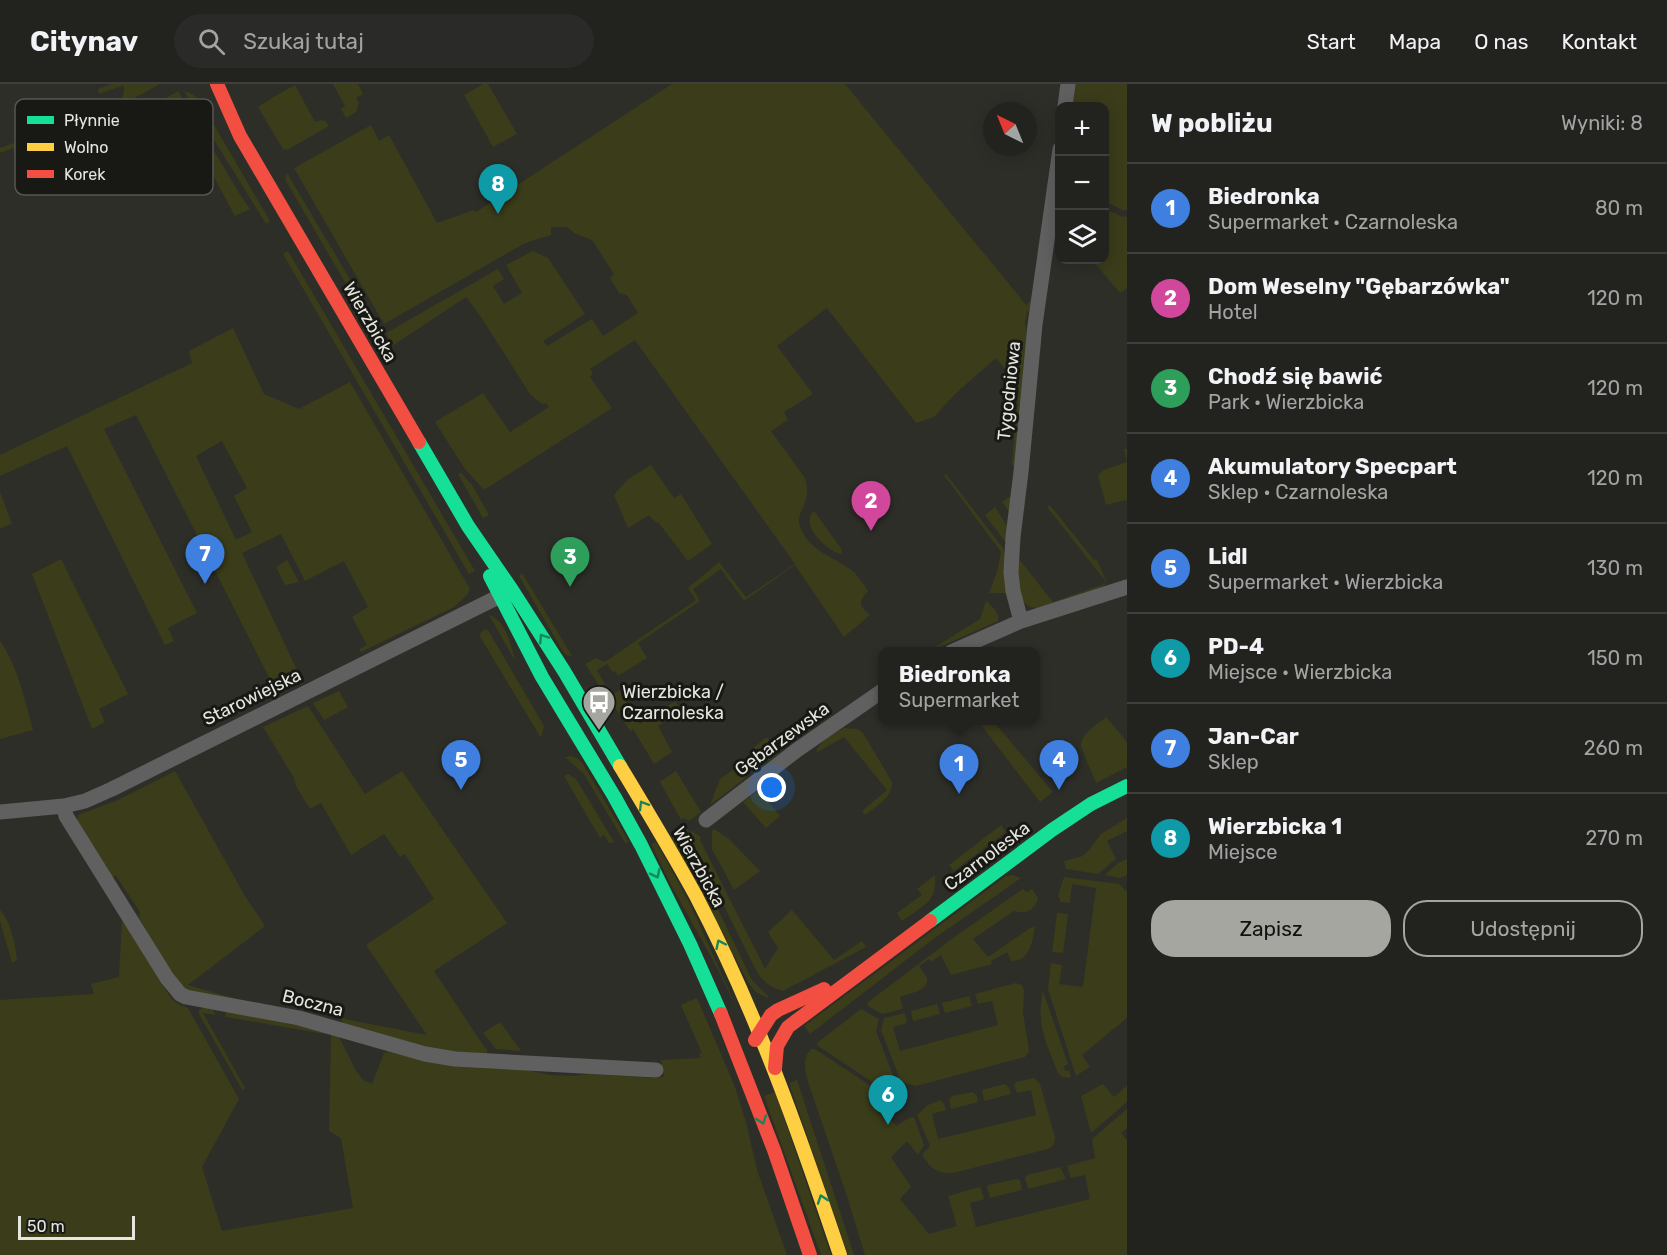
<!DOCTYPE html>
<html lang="pl">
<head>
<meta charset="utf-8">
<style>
  :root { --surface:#22221f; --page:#2a2a28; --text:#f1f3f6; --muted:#a2a4a4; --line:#3f3f3d; --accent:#a5a69f }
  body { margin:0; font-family:Rubik,sans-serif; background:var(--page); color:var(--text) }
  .controls { position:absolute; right:18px; top:18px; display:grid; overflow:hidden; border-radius:12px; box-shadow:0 3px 15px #0003 }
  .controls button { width:54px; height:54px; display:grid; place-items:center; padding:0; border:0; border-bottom:2px solid var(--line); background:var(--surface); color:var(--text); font:30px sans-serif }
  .compass { position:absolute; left:983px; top:18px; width:54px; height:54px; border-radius:50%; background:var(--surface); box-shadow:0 3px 15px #0003; rotate:317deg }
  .scale { position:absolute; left:18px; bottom:15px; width:117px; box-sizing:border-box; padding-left:6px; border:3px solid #e5e6df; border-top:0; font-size:16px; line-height:21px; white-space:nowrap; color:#e5e6df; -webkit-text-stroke:4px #181914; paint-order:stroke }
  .you { position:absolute; left:772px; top:704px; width:21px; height:21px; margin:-15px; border:4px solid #fff; border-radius:50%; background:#1a73e8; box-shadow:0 0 0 9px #1a73e833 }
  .badge { display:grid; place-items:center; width:39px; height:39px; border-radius:50%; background:var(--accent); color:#fff; font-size:20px; font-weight:700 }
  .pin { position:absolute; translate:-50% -50px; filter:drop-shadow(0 2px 3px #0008) }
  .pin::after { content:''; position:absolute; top:32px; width:21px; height:18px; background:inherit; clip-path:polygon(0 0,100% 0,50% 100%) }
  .popup { position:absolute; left:878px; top:563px; width:162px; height:78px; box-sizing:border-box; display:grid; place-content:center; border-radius:12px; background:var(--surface); filter:drop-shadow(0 2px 4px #0005); font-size:20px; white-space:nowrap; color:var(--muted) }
  .popup b { font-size:22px; color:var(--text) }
  .popup::after { content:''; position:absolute; left:50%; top:100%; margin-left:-12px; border:12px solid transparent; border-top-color:var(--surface) }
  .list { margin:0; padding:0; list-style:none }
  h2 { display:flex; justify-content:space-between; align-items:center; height:78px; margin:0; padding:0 24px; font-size:26px }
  h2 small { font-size:20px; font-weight:400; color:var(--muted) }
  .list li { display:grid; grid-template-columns:39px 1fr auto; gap:18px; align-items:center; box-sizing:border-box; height:90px; padding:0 24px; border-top:2px solid var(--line) }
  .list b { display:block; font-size:22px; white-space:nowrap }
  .list p { margin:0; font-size:20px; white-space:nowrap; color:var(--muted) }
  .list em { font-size:20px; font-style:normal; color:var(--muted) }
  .actions { display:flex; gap:12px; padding:18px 24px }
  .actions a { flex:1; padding:14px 0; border:2px solid var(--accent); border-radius:24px; text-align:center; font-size:21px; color:var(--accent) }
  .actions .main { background:var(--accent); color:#111 }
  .icon { flex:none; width:33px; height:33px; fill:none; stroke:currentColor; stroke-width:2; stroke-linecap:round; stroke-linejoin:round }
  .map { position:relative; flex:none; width:1127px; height:1171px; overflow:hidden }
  header { display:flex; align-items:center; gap:36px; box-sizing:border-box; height:84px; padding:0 30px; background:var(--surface); border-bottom:2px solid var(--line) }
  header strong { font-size:28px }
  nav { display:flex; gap:33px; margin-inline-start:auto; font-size:21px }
  .search { width:420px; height:54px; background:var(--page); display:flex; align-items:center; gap:15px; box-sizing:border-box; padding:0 21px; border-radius:33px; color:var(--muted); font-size:22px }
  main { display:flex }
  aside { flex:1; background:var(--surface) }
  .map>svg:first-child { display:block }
  .green { fill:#3b3c1a; fill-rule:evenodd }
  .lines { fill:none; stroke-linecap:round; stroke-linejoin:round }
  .street { stroke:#616060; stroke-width:15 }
  .fast { stroke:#16e098; stroke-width:14 }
  .slow { stroke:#ffcf43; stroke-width:14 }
  .jam { stroke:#f24e42; stroke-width:14 }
  .oneway { stroke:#17865d }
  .labels { text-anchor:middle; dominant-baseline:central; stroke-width:6; stroke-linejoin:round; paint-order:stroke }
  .street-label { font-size:18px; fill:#e5e6df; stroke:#181914 }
  .poi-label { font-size:18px; fill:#e5e6df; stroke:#181914; text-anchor:start }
  .key { fill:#181914; stroke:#565651; stroke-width:1.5 }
  .key-label { font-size:16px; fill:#e5e6df }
</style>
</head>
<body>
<header>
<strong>Citynav</strong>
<div class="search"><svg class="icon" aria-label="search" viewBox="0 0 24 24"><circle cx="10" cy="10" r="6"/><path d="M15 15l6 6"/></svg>Szukaj tutaj</div>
<nav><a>Start</a><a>Mapa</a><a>O nas</a><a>Kontakt</a></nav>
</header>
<main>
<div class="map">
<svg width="1127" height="1171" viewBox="0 0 1127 1171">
  <rect width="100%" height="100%" fill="#2e2e29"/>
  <path class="green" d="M112,0H160L118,23L124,8V1L99,10L98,5Z
    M333,0H358L363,10L356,14L359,19L356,28L346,34L341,25L345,22Z
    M483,0H488L517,50L493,63L464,11Z
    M672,0H845L1027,222L1029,217L1032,219L1030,226L1027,228L1025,240L1028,251L1025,311L1011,430L1002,418L1012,411L1016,386L1012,380L1019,304L996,274L956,309L934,333L916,339L827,224L777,262L813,310L784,328L788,336L771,347L805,394C808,403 808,411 804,421C802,427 798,432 799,439C806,467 834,472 854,488C859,493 864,501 868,507C858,518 859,522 870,531L844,553L795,481L744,517L721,485L693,505L700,517L638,559L647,574L618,592L615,587L613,588L607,580L597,586L605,600L600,603L585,580L596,574L605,578L696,516L688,504L719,478L746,513L795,480L635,256L590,285L593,289L590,293L612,324L484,406L465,385L435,338L483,309L510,348L549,323L546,319L542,320L530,310L481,233L466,213L392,262L386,249L498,185L504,195L493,202L504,220L522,209L506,181L533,167L548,174L585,230L543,257L547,262L592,235L603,252L638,229L627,211L619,209L610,194L614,190L592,156L574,149L567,143H551V151L525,159L384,240L294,84L371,41L379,57L389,51L437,139L474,126L476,128Z
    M1075,0H1127V126H1122L1105,117L1104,22H1072Z
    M295,1L315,38L321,36L325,37L329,42L287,66L283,65L258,23L272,14Z
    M178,7L241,112L250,125L235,132L189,47L181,49L166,14Z
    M184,7L192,10L200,17L270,137L266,140Z
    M60,42L62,46L0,69V64Z
    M288,90L290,94L377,241L370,238L364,231L286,97L285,93Z
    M1105,125L1121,132L1127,133V204L1120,209L1092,176H1104L1105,161L1107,159L1105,156Z
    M288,167L475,487L469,490L283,170Z
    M233,244L264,310L299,325L350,298L470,505L467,511L454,523L361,568L359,565L367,561L352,533L368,523L344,477L305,497L281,450L242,469L302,597L277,609L136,331L104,345L197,529L168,544L174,557L165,561L67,362L0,392V371L192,279L189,267ZM222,357L247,404L234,412L252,448L236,456L196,372Z
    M1124,365H1127V418L1126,416L1106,421L1098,391L1104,386L1127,378Z
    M651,381L674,414L681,410L712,460L688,477L658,438L656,439L649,431L628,444L614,411L628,395Z
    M461,389L472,401L489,431L483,434L458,390Z
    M946,390L1003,464L1005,470L1007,509H989L997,488L1001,468L944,391Z
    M0,408L12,440L0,444Z
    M1050,421L1093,475L1097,476L1107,499L1100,504L1038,524C1030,524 1025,521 1021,514L1015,470L1053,518L1107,499L1047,423Z
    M995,423L1009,445L1006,459L985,431Z
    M813,428H815L842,466L841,470C828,468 800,442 813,428Z
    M61,475L128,610L99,625L105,638L92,645L32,490Z
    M287,476L299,498L285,501L276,483Z
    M522,489L572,572L566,571L562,566L519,492Z
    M986,517C992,522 1000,529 998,537L935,565V563L980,535Z
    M489,531C506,536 510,560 515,575H514Z
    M484,546H488L544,642L541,654L479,551Z
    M0,557C18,582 25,617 33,646L0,655Z
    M619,606L640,640L675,617L682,626L658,642L672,668L654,680L633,645L630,647L609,614Z
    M339,607L348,623L324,636L313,619Z
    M308,622L365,710L402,687L507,839L434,887L485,964L487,965V973L435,967L343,940L340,931L344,935L427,951L366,861L434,815L405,770L400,773L384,750L351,771L321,719L310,725L296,702L294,694L263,643Z
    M1106,633L1127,658V683L1096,699L1081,663C1080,650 1097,641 1106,633Z
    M978,637H993L1053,708L1040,718Z
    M844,644L858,645L863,649L892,698C892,714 877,722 865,731L862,727L887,706L844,653L816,669C819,657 834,650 844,644Z
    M767,653L779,669L765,679L754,663Z
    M572,672L578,675L583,680L629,758L625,759L584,690L565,673Z
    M743,679L748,692L710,721L720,695Z
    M175,687L245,812L265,842L188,901L236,915C223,913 195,911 185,905C168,895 149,851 139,833L140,828L116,792L111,794L77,737L78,731L118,716Z
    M676,687L701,728L689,737L684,734L681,736L660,698Z
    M568,690L576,695L614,758L609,759L604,751L600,754L564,692Z
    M759,706L780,732L766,744L743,718Z
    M1127,734V747L1107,757L1116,775L1098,790L1066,785L1064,777L1083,772L1090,765L1101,750Z
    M684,740L689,748L692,747L701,753L700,756L765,885L778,864L768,848L792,826L834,876L862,857L866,863L783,907C772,904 762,897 757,888L705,784L683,743Z
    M1001,741L1006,748L954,787L949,781Z
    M714,745L729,755L760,787L734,806L712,765V747Z
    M678,748L697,782L752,896L769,913L767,914L756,908L749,900L670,752Z
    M656,758L690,820L741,933L714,878L671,801L651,760Z
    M1127,775V791L1120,794L1105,791L1118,779Z
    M935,791C938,818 922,822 902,837L897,829L922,811L917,805Z
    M1013,791L1021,794L932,856L810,950L804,942L1006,792Z
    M1064,793L1119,800L1127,808V934L1082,971L1090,983L1076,992L1048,905L1051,879L1062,881L1059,900L1083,903L1096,804L1072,800L1070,819L1061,818L1058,812Z
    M1023,805L1027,808L1032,805L1038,814C1035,827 1026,830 1014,827L973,855L988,873L1030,844L1035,843C1032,858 1030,878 1011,877L1007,868L991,877L992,880L951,891L941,871L931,878L929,875L919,882C922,886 926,891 927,895C929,907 907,910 900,913L903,925L882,930L868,922L867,919L957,851Z
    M0,826C10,835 16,862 17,876L12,879L0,837Z
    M1057,829L1068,830L1063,869L1052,868Z
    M122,834L171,914L178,920L188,924L239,1015L202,1083L222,1147L353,1124L341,1054L329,1047L331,951L226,933L225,927L330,947L339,953L355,985L363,996L372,1000L384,969L388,968L417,974L513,983L550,991L574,992L589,990L656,994L664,993L661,976L701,974L699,970L702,969L681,921L697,914L735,1003L746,1038L757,1086L787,1171H0V916L94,910L91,900L119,893Z
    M1016,899L1022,901L1024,907L1023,929L1029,967L1025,973L916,1002L901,998L881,946L884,934L905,929L907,939L893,943L900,967L998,941L992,917L978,920L975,910Z
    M1043,907L1068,980L1064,982L1065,987L1069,986L1071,994L1062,993L1058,989C1046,958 1036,941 1043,907Z
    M969,912L972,922L945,929L942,919Z
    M937,920L940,930L913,937L911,927Z
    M204,923L213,926L216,931L203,929L245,1004L243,1007L199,930V926Z
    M861,925L879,935L876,947L897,1002L889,1009L818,962L817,959Z
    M500,938L521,967L496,965L483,949Z
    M811,965H815L886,1012L895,1027L889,1033L896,1042L909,1034L914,1033L924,1061L918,1071L907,1057L891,1073L911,1103L900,1115L929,1150L957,1142L948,1112L979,1103L981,1105L984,1115L970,1119L976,1143L1090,1115L1085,1091L1071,1094L1067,1082L1095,1074L1092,1055L1127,1025V1044L1121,1049L1127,1056V1171H865L846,1109L808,998C805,986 802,975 811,965Z
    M1034,994L1040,1000L1055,1053C1055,1059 1053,1062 1048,1065L953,1089C936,1089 931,1085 922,1071L930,1062L917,1031L928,1021L941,1016L944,1020L946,1026L932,1030L938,1055L1036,1031L1031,1006L1017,1009L1014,1001L1016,998Z
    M797,996L854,1171H848L789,999Z
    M1005,1000L1009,1004L1011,1010L984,1017L982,1006Z
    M1103,1000L1114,1013L1127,1002V1018L1091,1049L1081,1012Z
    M775,1008L831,1171H821L764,1012Z
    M973,1008L977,1012L978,1018L951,1025L949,1016L952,1012Z
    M1060,1083L1066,1095L1028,1105L1025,1094L1027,1091Z
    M1017,1095L1020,1096L1022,1106L990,1114L987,1103L988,1101Z"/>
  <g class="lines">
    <path class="street" d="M1065,22L1068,0
      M1021,537L1013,507L1011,488L1013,453L1021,388L1035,241L1060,65
      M951,568L1021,537L1127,503
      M64,722L66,732L167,894L180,910L186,913L299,934L425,970L455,975L656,986
      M0,728L64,722L85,717L112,705L508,508
      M706,736L797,666L882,607"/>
    <path class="fast" d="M419,358L468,442L512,506L564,587L620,682
      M490,492L542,593L614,712L641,761L690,860L721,930
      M930,837L1052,746L1091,720L1127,702"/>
    <path class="slow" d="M620,682C646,725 672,768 696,812C756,927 799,1049 840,1171"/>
    <path class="jam" d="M217,0L240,52L419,358
      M721,930L774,1066L810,1171
      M755,956L771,931L778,926L824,905
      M775,984L777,962L788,943L930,837"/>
  </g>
  <defs><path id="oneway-chevron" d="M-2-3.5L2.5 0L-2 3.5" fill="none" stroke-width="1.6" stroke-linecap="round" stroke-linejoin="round" transform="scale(1.5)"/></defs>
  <g class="oneway">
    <use href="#oneway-chevron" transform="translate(543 554) rotate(-123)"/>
    <use href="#oneway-chevron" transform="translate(643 721) rotate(-121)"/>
    <use href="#oneway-chevron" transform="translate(656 790) rotate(64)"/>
    <use href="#oneway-chevron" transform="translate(720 860) rotate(-115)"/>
    <use href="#oneway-chevron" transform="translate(762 1036) rotate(71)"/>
    <use href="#oneway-chevron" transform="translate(822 1115) rotate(-109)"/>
  </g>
  <defs>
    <symbol id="bus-pin" viewBox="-11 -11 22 30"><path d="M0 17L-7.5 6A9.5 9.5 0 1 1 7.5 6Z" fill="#a5a69f" stroke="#181914"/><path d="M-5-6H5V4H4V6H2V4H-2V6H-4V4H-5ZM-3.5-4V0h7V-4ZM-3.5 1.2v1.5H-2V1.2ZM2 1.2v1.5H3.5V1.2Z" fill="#fff"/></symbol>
  </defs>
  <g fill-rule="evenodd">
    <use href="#bus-pin" x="580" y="599" width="38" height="52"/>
  </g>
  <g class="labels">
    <g class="street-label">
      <text transform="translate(370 238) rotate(60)">Wierzbicka</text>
      <text transform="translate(1009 307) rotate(-84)">Tygodniowa</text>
      <text transform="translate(252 613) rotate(-26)">Starowiejska</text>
      <text transform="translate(782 655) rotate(-36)">Gębarzewska</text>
      <text transform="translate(987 772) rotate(-37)">Czarnoleska</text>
      <text transform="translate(699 783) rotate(61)">Wierzbicka</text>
      <text transform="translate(313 919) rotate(14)">Boczna</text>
    </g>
    <g class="poi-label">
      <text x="622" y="608">Wierzbicka /<tspan x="622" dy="21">Czarnoleska</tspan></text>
    </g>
  </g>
  <rect x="15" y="15" width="198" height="96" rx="9" class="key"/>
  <rect x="27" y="32" width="27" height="8" fill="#16e098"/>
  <rect x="27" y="59" width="27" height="8" fill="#ffcf43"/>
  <rect x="27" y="86" width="27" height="8" fill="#f24e42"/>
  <g class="key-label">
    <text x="64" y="42">Płynnie</text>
    <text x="64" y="69">Wolno</text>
    <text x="64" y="96">Korek</text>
  </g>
</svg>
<div class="controls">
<button>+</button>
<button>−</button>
<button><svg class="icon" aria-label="layers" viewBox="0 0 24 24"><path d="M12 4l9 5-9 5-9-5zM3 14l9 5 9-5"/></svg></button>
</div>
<svg class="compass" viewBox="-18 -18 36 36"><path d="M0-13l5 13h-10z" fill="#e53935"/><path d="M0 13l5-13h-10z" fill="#a2a4a4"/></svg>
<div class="scale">50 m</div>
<div class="you"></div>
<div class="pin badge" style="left:959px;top:710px;background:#3f7fe0">1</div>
<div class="popup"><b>Biedronka</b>Supermarket</div>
<div class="pin badge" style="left:871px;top:447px;background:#d1479c">2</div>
<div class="pin badge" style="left:570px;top:503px;background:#2e9e5b">3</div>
<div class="pin badge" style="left:1059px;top:706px;background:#3f7fe0">4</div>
<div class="pin badge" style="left:461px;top:706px;background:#3f7fe0">5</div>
<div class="pin badge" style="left:888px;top:1041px;background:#0f9aa8">6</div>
<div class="pin badge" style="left:205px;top:500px;background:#3f7fe0">7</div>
<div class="pin badge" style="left:498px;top:130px;background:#0f9aa8">8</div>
</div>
<aside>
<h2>W pobliżu<small>Wyniki: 8</small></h2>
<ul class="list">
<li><span class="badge" style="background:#3f7fe0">1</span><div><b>Biedronka</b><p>Supermarket · Czarnoleska</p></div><em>80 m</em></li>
<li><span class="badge" style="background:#d1479c">2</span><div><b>Dom Weselny &quot;Gębarzówka&quot;</b><p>Hotel</p></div><em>120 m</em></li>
<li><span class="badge" style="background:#2e9e5b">3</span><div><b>Chodź się bawić</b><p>Park · Wierzbicka</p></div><em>120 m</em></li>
<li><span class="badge" style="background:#3f7fe0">4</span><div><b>Akumulatory Specpart</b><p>Sklep · Czarnoleska</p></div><em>120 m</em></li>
<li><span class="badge" style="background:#3f7fe0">5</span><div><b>Lidl</b><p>Supermarket · Wierzbicka</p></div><em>130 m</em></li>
<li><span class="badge" style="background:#0f9aa8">6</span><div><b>PD-4</b><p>Miejsce · Wierzbicka</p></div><em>150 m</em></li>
<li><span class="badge" style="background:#3f7fe0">7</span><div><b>Jan-Car</b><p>Sklep</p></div><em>260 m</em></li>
<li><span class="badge" style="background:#0f9aa8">8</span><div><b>Wierzbicka 1</b><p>Miejsce</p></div><em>270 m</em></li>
</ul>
<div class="actions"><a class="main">Zapisz</a><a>Udostępnij</a></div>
</aside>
</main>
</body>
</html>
